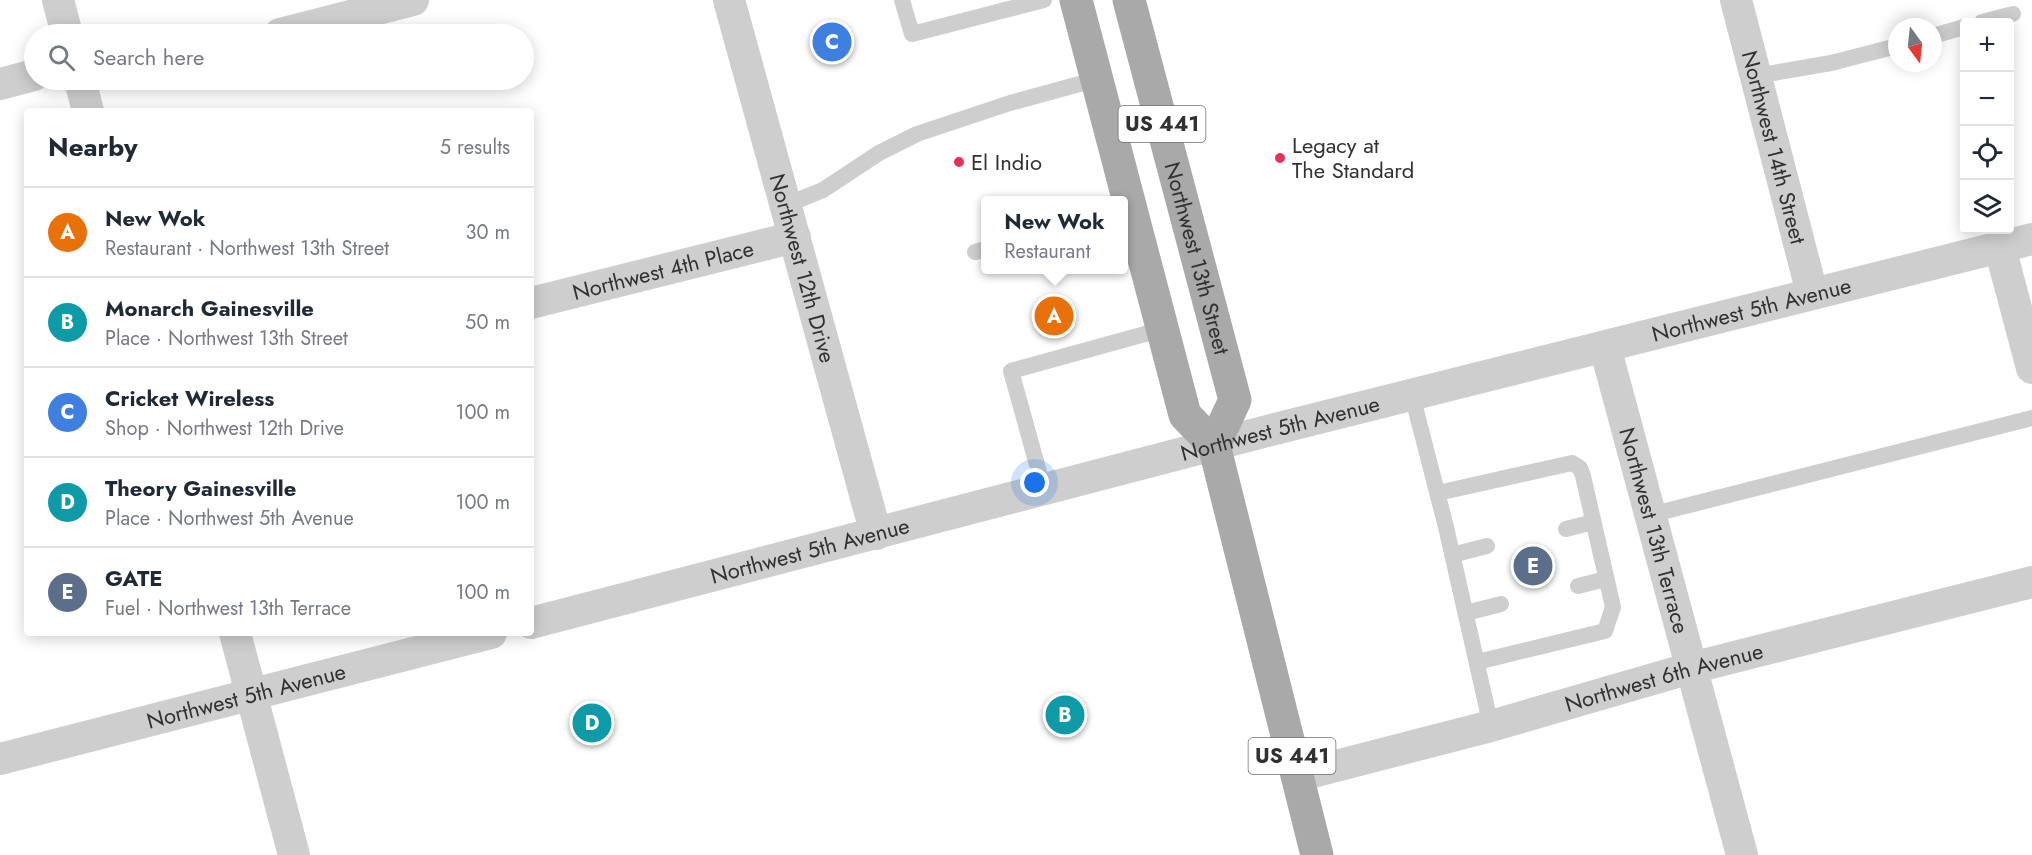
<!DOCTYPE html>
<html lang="en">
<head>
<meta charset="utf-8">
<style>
  :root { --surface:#fff; --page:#f2f2f3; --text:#1f2937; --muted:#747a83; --line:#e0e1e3; --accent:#d93025 }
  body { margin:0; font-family:Jost,sans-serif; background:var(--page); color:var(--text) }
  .controls { position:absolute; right:18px; top:18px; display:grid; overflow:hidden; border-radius:6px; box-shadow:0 3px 15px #0003 }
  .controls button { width:54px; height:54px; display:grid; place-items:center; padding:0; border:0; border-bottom:2px solid var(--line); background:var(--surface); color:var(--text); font:30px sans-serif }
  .compass { position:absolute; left:1888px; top:18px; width:54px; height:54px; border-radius:50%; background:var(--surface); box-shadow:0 3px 15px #0003; rotate:165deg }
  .you { position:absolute; left:1035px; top:483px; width:21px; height:21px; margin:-15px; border:4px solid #fff; border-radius:50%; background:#1a73e8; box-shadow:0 0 0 9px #1a73e833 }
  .badge { display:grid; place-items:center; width:39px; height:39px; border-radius:50%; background:var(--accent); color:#fff; font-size:20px; font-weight:700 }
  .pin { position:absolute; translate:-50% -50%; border:3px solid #fff; box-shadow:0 2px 6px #0006 }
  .popup { position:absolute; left:981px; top:196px; width:147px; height:78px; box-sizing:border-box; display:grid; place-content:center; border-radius:6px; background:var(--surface); filter:drop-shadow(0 2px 4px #0005); font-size:20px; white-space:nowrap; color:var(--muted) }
  .popup b { font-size:22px; color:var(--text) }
  .popup::after { content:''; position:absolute; left:50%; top:100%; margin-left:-12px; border:12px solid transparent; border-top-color:var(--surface) }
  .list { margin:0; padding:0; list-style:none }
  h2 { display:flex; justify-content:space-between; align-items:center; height:78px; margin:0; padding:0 24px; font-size:26px }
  h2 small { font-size:20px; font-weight:400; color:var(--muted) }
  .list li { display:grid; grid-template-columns:39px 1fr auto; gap:18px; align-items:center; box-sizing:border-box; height:90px; padding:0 24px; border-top:2px solid var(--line) }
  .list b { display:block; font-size:22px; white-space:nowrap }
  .list p { margin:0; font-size:20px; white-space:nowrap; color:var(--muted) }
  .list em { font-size:20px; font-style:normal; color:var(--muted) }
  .icon { flex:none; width:33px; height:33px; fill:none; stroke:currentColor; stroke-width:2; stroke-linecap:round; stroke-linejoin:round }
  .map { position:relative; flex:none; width:2032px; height:855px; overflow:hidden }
  .search { position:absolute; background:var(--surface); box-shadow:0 3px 15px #0003; left:24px; top:24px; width:510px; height:66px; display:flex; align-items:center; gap:15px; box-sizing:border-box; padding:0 21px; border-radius:33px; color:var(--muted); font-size:22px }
  .panel { position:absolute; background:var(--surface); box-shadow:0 3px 15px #0003; left:24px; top:108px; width:510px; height:528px; border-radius:6px }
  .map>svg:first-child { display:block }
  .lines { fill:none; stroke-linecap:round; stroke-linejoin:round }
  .service { stroke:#cecece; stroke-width:16 }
  .minor { stroke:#cecece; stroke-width:32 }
  .primary { stroke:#a9a9a9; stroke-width:33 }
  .poi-dot { fill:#eb3057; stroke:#fff; stroke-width:2 }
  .labels { text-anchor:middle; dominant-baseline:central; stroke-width:6; stroke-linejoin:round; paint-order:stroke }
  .shield { fill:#fff; stroke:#6f6f6f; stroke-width:1.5 }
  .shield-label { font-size:21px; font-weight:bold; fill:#313131 }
  .poi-label { font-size:22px; fill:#313131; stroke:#fff; text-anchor:start }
  .street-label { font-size:22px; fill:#313131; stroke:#fff }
</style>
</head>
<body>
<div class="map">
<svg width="2032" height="855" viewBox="0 0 2032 855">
  <rect width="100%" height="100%" fill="#fff"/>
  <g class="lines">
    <path class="service" d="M902,0L912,34L1044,0
      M1982,22L2013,14
      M1933,36L1964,27
      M1756,76L1831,63L1897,46
      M786,205L823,190L879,153L917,134L1010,103L1098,79
      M975,252L985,249
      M1412,395L1446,527L1491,726
      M1044,490L1011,371L1163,329
      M1438,493L1572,463L1580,468L1583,476L1613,607L1605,631L1477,662
      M1650,515L2032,418
      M1566,529L1593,522
      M1452,555L1487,546
      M1578,586L1606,579
      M1466,613L1501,604"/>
    <g class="minor">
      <path d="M58,0L67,34"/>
      <path id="s1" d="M729,0L876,534"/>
      <path id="s2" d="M1736,0L1812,293"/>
      <path d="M280,34L413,0"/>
      <path d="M80,80L88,111"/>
      <path d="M0,84L34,75"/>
      <path d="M2000,248L2032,368"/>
      <path id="s3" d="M531,303L795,237"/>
      <path id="s4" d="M1605,347L1742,855"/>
      <path id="s5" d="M531,623L1275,429L2032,239"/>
      <path d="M235,633L294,855"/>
      <path id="s6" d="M0,759L491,633"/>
      <path id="s7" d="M1297,776L1491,726L1691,668L2032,582"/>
    </g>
    <g class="primary">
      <path d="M1076,0L1185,415L1214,445L1317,855"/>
      <path id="s8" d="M1129,0L1235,400L1214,445"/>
    </g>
  </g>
  <g class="poi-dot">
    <circle cx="1280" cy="158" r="6"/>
    <circle cx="959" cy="162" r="6"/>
  </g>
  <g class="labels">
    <g class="shield">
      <rect x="1118.5" y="106" width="87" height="36" rx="4.5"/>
      <rect x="1248.5" y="738" width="87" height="36" rx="4.5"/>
    </g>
    <g class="shield-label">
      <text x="1162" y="124">US 441</text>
      <text x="1292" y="756">US 441</text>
    </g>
    <g class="poi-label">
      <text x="1292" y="145">Legacy at<tspan x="1292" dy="25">The Standard</tspan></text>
      <text x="971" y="162">El Indio</text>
    </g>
    <g class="street-label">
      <text stroke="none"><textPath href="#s2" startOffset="152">Northwest 14th Street</textPath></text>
      <text stroke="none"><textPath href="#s8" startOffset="267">Northwest 13th Street</textPath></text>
      <text stroke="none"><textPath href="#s1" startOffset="278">Northwest 12th Drive</textPath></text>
      <text stroke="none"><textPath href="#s3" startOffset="136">Northwest 4th Place</textPath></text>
      <text stroke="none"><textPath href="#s5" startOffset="1260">Northwest 5th Avenue</textPath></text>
      <text stroke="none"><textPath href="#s5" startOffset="774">Northwest 5th Avenue</textPath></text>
      <text stroke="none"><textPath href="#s4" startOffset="190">Northwest 13th Terrace</textPath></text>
      <text stroke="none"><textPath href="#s5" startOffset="288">Northwest 5th Avenue</textPath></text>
      <text stroke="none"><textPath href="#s7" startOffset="380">Northwest 6th Avenue</textPath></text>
      <text stroke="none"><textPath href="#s6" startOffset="254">Northwest 5th Avenue</textPath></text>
    </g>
  </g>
</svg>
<div class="controls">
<button>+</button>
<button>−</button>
<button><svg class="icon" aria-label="locate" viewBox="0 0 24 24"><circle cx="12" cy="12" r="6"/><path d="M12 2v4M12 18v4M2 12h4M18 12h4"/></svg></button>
<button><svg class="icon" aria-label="layers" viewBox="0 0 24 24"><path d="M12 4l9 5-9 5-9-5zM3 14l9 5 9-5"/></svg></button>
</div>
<svg class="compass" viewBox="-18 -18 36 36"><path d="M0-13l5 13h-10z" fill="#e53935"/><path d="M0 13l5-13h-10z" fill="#747a83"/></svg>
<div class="you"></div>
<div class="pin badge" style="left:1054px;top:316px;background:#e8710a">A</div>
<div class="popup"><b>New Wok</b>Restaurant</div>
<div class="pin badge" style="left:1065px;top:715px;background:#0f9aa8">B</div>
<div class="pin badge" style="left:832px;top:42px;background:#3f7fe0">C</div>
<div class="pin badge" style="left:592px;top:723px;background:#0f9aa8">D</div>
<div class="pin badge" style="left:1533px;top:566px;background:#5c6f8a">E</div>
<div class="search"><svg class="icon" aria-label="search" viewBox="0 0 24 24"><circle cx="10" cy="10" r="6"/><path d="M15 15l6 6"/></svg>Search here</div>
<section class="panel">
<h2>Nearby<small>5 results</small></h2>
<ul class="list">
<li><span class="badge" style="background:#e8710a">A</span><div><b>New Wok</b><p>Restaurant · Northwest 13th Street</p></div><em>30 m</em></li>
<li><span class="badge" style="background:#0f9aa8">B</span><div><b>Monarch Gainesville</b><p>Place · Northwest 13th Street</p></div><em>50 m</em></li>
<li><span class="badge" style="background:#3f7fe0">C</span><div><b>Cricket Wireless</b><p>Shop · Northwest 12th Drive</p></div><em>100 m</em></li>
<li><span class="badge" style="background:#0f9aa8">D</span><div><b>Theory Gainesville</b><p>Place · Northwest 5th Avenue</p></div><em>100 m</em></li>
<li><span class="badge" style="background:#5c6f8a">E</span><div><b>GATE</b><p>Fuel · Northwest 13th Terrace</p></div><em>100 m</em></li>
</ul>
</section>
</div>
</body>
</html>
